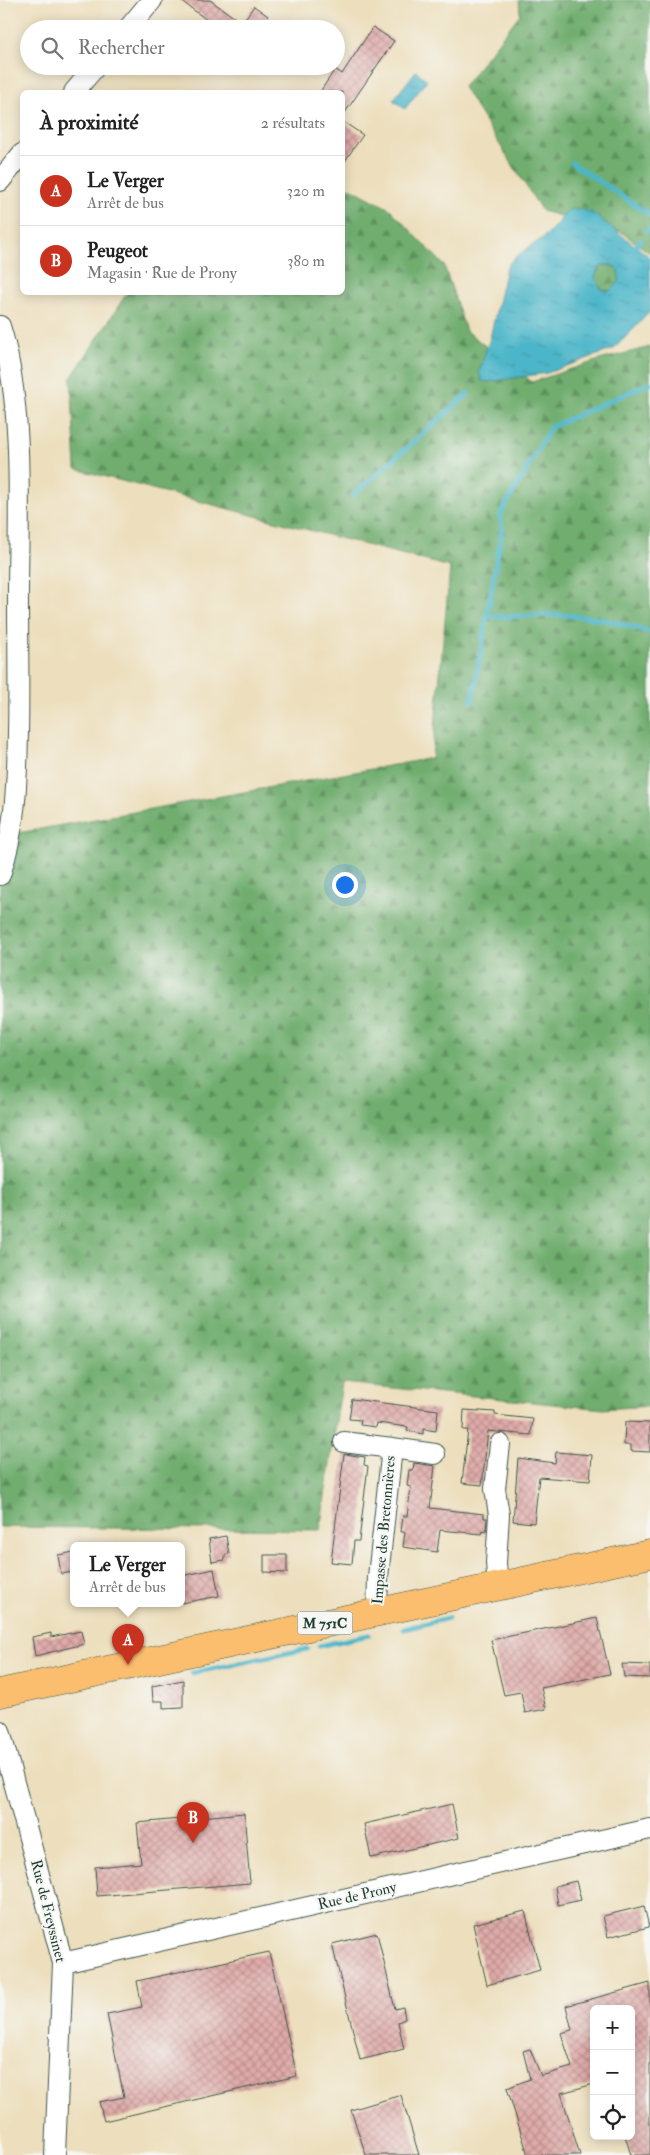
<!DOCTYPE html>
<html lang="fr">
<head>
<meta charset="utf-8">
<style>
  :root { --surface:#fff; --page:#f6f6f6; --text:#222; --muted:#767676; --line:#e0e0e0; --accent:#c8321e }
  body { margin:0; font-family:"IM FELL Double Pica",serif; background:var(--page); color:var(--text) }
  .controls { position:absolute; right:15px; bottom:15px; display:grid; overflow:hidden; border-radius:8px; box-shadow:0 2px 12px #0003 }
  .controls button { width:45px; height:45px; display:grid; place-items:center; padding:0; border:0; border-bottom:1px solid var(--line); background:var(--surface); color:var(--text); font:25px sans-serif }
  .you { position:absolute; left:344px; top:884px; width:18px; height:18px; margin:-12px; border:4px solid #fff; border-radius:50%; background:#1a73e8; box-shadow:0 0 0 8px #1a73e833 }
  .badge { display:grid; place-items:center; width:32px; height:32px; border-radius:50%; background:var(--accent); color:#fff; font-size:16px; font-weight:700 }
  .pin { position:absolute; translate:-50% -41px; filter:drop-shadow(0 1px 2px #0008) }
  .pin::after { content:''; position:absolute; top:26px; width:18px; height:15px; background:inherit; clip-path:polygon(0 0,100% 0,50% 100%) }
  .popup { position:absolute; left:70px; top:1542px; width:115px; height:65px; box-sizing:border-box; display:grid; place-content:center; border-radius:8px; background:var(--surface); filter:drop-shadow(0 1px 4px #0005); font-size:16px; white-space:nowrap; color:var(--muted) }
  .popup b { font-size:19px; color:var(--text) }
  .popup::after { content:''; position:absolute; left:50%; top:100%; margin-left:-10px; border:10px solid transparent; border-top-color:var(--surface) }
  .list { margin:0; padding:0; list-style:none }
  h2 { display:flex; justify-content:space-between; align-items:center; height:65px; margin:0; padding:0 20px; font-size:21px }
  h2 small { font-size:16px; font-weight:400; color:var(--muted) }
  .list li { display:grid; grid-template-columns:32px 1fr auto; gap:15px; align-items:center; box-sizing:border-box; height:70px; padding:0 20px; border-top:1px solid var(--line) }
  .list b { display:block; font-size:19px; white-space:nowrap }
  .list p { margin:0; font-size:16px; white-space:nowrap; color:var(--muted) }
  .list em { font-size:16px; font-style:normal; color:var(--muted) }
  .icon { flex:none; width:28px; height:28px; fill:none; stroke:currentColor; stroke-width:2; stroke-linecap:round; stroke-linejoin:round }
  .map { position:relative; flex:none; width:650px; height:2155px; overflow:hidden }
  .search { position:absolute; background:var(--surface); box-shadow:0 2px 12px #0003; left:20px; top:20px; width:325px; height:55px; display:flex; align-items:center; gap:12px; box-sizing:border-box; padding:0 18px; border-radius:28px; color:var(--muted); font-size:19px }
  .panel { position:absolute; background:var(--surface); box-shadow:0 2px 12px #0003; left:20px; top:90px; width:325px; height:205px; border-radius:8px }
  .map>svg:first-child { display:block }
  .forest { fill:url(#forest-firs); stroke:#477551 }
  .water { fill:url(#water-ripples); stroke:#367a7e; fill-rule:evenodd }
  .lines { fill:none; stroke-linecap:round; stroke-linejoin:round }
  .stream { stroke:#4cb6c9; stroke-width:5 }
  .building { fill:url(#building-cross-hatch) }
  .minor-casing { stroke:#3e5549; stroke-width:22 }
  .primary-casing { stroke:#3e5549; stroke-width:29 }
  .minor { stroke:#fff; stroke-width:20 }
  .primary { stroke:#fbbe6e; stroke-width:28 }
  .labels { text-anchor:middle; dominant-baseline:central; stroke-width:4; stroke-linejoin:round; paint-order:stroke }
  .shield { fill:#f6f6f2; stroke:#60746d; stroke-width:1 }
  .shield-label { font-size:14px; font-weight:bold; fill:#1f3d34 }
  .street-label { font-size:15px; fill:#1f3d34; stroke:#f6f6f2 }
</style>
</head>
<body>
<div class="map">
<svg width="650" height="2155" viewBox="0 0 650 2155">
  <defs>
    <pattern id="forest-firs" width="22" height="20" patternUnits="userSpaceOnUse" patternTransform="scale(1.25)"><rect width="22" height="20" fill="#6fad6e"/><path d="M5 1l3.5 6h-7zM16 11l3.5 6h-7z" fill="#5b8e5b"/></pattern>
    <pattern id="water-ripples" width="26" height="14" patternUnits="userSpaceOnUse" patternTransform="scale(1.25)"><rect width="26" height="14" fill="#4cb6c9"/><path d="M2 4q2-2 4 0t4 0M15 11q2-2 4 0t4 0" fill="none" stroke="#3f95a4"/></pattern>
    <pattern id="building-cross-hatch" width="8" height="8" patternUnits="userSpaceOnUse" patternTransform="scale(1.25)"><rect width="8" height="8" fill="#e0aba9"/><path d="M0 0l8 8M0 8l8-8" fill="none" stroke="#b58c8a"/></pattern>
  </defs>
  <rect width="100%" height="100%" fill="#f6f6f2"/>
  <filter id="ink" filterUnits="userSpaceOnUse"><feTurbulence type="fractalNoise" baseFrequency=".02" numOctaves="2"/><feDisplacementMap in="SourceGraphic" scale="10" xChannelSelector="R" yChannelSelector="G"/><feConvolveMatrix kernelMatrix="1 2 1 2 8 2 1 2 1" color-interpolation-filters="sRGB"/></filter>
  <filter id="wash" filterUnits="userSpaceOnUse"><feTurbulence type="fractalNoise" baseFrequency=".0096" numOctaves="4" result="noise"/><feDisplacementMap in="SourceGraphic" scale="20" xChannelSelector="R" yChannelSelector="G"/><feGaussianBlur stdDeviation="1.12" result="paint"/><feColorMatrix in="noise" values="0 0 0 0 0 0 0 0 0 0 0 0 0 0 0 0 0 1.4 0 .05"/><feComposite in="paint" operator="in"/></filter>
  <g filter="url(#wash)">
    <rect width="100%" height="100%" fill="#eddfbd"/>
    <path class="forest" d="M519,0H650V253L621,232L542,211L463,87L520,14Z
      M343,184L390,209L444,265L466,331L532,382L599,360L650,347V1406L603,1409L342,1383L320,1530L0,1527V875L12,834L432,758L450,567L76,469L71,378L127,293L342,292Z
      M595 278a13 13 0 1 1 26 0a13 13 0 1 1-26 0Z"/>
    <path class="water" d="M416,71L427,80L405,109L393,100Z
      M573,208L591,212L650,257V312L614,349L547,373L488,382L482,381L479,372L490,338L506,268C516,252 535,246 548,233C557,225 562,215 573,208ZM604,265H612L618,270L620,281L610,291L602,290L595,278L598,269Z"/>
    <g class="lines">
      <path class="stream" d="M572,163L650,215
        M647,231L650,228
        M633,250L641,240
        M353,495L468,394
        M487,616C512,618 536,614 561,615C591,616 622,623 650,632
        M472,702L502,529L500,515L551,427L650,383
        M404,1629L448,1618
        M319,1646L369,1635
        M192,1673L307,1649"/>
    </g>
    <g id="blocks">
      <path class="building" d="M180,0H210L242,23L254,6L268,16L259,29H219Z
        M373,27L394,41L342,117V92H320L335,69L342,74Z
        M342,121L363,135L342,165Z
        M352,1399L438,1410L436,1431L423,1429V1434L407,1431L408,1427L377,1423L376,1427L360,1425L361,1420L349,1419Z
        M464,1410L495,1412V1415L533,1419L531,1435L488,1431L482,1485L462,1483L468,1430H463Z
        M625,1422L650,1423V1452L631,1451V1445H624Z
        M556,1452L592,1455L590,1481L539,1477L534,1523L513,1521L518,1458L555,1463Z
        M344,1454L365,1457L364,1465L368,1466L359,1541H354L352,1564L331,1562Z
        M414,1463L435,1466L430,1508L484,1514V1518H487L486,1532L483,1531L482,1534L440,1530L437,1552L403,1547L405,1532H401L403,1516H407L411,1487L407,1486L409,1470H413Z
        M226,1536L229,1554L225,1555V1560L212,1562L209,1539Z
        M74,1552V1572L61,1574L58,1555Z
        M264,1555H287V1573L264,1572Z
        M214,1569L219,1596L182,1603V1576Z
        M597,1618L610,1674L541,1688L546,1709L525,1713L521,1692L504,1695L491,1640Z
        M81,1631L84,1644L35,1656L32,1637L51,1633V1637Z
        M622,1664L650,1665V1678L624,1677Z
        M183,1680V1707L163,1708V1701H153L152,1686Z
        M452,1804L459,1838L371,1858L364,1824Z
        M244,1813L250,1883L97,1896L95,1867L141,1863L137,1823Z
        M576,1881L581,1900L558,1905L555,1886Z
        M644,1906L649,1927L608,1937L603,1916Z
        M525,1911L540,1970L487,1985L473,1924Z
        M377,1933L395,2009L403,2007L405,2019L398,2022L404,2049L360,2060L332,1944Z
        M269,1952L297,2076L104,2121L99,2102L124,2097L107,2014L142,2007L137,1981Z
        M650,1983V2155H631L625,2136H631V2009H594V2084L561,2093L580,2155H528L507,2088L530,2079L523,2051L530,2049L541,2076L572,2067L561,2033L572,2030L566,2006Z
        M401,2095L419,2155H366L351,2110Z"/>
    </g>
  </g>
  <g filter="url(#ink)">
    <use href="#blocks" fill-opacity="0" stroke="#3e5549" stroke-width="1"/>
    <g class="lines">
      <defs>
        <path id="minor" d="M128,29L152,0
          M74,92L96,66
          M0,181L22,154
          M0,326C25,406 18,514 18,597C18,643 19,688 18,733C17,782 16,828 0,875
          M344,1442L392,1448L378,1577L377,1612
          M392,1448L435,1454
          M498,1587L496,1563L499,1515L495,1489L500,1444
          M0,1731L63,1963L55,2155
          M63,1963L650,1829"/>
        <path id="primary" d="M0,1693L650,1554"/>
      </defs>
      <use href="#minor" class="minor-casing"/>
      <use href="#primary" class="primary-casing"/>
      <use href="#minor" class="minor"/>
      <use href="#primary" class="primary"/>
    </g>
  </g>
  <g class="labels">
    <rect class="shield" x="297.5" y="1611.5" width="55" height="23" rx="4"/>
    <g class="shield-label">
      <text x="325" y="1623">M 751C</text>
    </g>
    <g class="street-label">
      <text transform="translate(384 1530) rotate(-85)">Impasse des Bretonnières</text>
      <text transform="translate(357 1896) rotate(-13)">Rue de Prony</text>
      <text transform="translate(48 1911) rotate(76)">Rue de Freyssinet</text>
    </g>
  </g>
</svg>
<div class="controls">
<button>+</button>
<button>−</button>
<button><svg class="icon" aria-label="locate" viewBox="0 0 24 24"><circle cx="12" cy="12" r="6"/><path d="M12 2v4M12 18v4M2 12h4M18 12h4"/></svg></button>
</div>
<div class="you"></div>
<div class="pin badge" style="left:128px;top:1665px">A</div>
<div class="popup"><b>Le Verger</b>Arrêt de bus</div>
<div class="pin badge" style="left:193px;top:1843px">B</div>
<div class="search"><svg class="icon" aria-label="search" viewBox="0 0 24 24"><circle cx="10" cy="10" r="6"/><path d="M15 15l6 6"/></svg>Rechercher</div>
<section class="panel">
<h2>À proximité<small>2 résultats</small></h2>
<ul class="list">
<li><span class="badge">A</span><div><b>Le Verger</b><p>Arrêt de bus</p></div><em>320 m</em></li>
<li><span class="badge">B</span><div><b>Peugeot</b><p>Magasin · Rue de Prony</p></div><em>380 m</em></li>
</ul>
</section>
</div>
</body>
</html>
